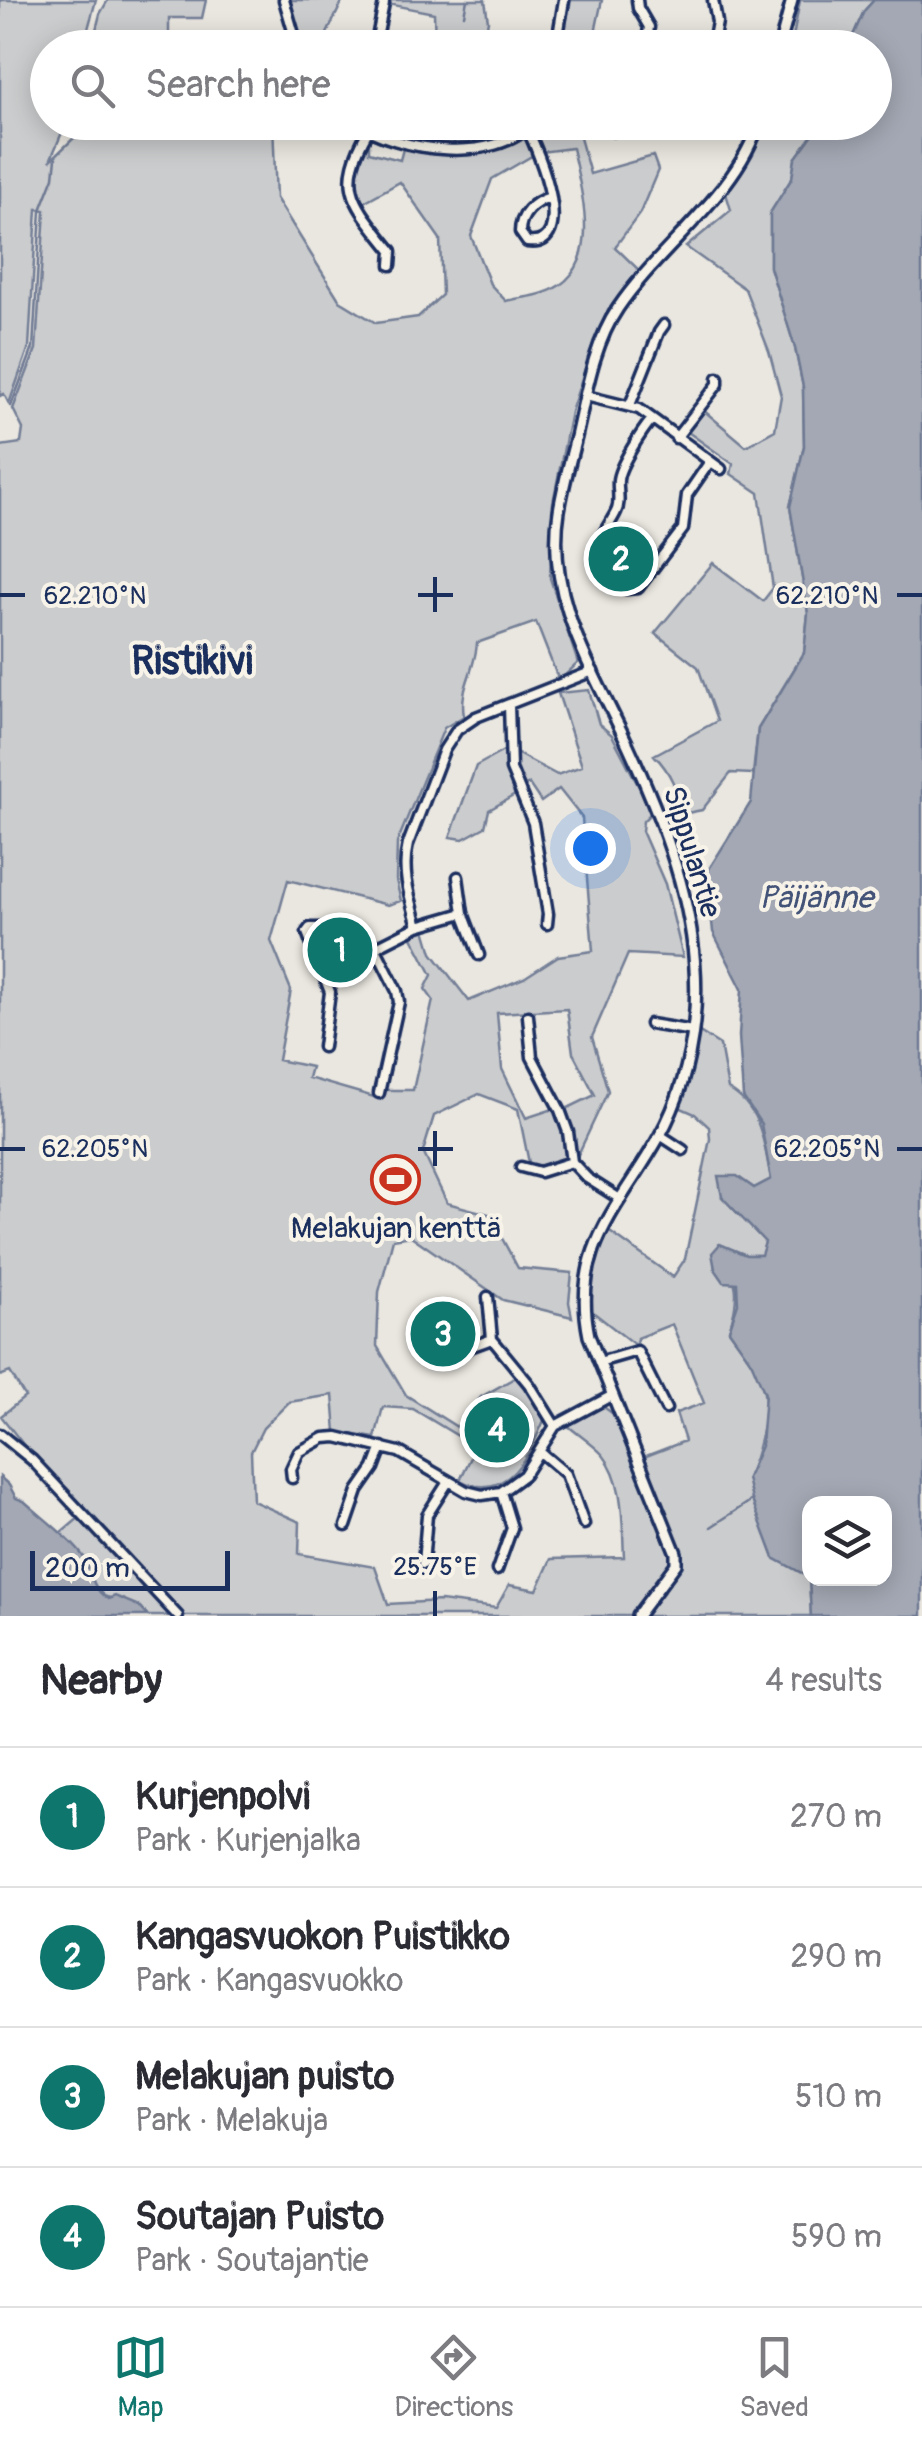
<!DOCTYPE html>
<html lang="en">
<head>
<meta charset="utf-8">
<style>
  :root { --surface:#fff; --page:#f2f2f3; --text:#2b2b33; --muted:#7c7c81; --line:#e1e1e2; --accent:#0f766e }
  body { margin:0; font-family:Pangolin,sans-serif; background:var(--page); color:var(--text) }
  .controls { position:absolute; right:30px; bottom:30px; display:grid; overflow:hidden; border-radius:20px; box-shadow:0 5px 25px #0003 }
  .controls button { width:90px; height:90px; display:grid; place-items:center; padding:0; border:0; border-bottom:2px solid var(--line); background:var(--surface); color:var(--text); font:50px sans-serif }
  .scale { position:absolute; left:30px; bottom:25px; width:200px; box-sizing:border-box; padding-left:10px; border:5px solid #1b2f5e; border-top:0; font-size:28px; line-height:35px; white-space:nowrap; color:#1b2f5e; -webkit-text-stroke:8px #f7f3e8; paint-order:stroke }
  .you { position:absolute; left:590px; top:848px; width:35px; height:35px; margin:-25px; border:8px solid #fff; border-radius:50%; background:#1a73e8; box-shadow:0 0 0 15px #1a73e833 }
  .badge { display:grid; place-items:center; width:65px; height:65px; border-radius:50%; background:var(--accent); color:#fff; font-size:32px; font-weight:700 }
  .pin { position:absolute; translate:-50% -50%; border:5px solid #fff; box-shadow:0 2px 10px #0006 }
  .list { margin:0; padding:0; list-style:none }
  h2 { display:flex; justify-content:space-between; align-items:center; height:130px; margin:0; padding:0 40px; font-size:42px }
  h2 small { font-size:32px; font-weight:400; color:var(--muted) }
  .list li { display:grid; grid-template-columns:65px 1fr auto; gap:30px; align-items:center; box-sizing:border-box; height:140px; padding:0 40px; border-top:2px solid var(--line) }
  .list b { display:block; font-size:38px; white-space:nowrap }
  .list p { margin:0; font-size:32px; white-space:nowrap; color:var(--muted) }
  .list em { font-size:32px; font-style:normal; color:var(--muted) }
  .icon { flex:none; width:55px; height:55px; fill:none; stroke:currentColor; stroke-width:2; stroke-linecap:round; stroke-linejoin:round }
  .map { position:relative; flex:none; width:922px; height:1616px; overflow:hidden }
  .search { position:absolute; background:var(--surface); box-shadow:0 5px 25px #0003; left:30px; right:30px; top:30px; height:110px; display:flex; align-items:center; gap:25px; box-sizing:border-box; padding:0 35px; border-radius:55px; color:var(--muted); font-size:38px }
  .sheet { height:690px; background:var(--surface) }
  nav { display:flex; justify-content:space-around; align-items:center; box-sizing:border-box; height:140px; border-top:2px solid var(--line); background:var(--surface); font-size:28px; color:var(--muted) }
  nav a { display:grid; justify-items:center; gap:5px }
  nav .on { color:var(--accent) }
  .map>svg:first-child { display:block }
  .green { fill:#cbcccd; stroke:#737e96; stroke-width:2.5 }
  .water { fill:#a3a8b4; stroke:#6d7892; stroke-width:2.5; fill-rule:evenodd }
  .lines { fill:none; stroke-linecap:round; stroke-linejoin:round }
  .stream { stroke:#6d7892; stroke-width:2.5 }
  .minor-casing { stroke:#1b2f5e; stroke-width:15 }
  .tertiary-casing { stroke:#1b2f5e; stroke-width:16 }
  .minor { stroke:#f7f3e8; stroke-width:8 }
  .tertiary { stroke:#f7f3e8; stroke-width:9 }
  .ticks { fill:none; stroke:#1b2f5e; stroke-width:4 }
  .labels { text-anchor:middle; dominant-baseline:central; stroke-width:8; stroke-linejoin:round; paint-order:stroke }
  .street-label { font-size:30px; fill:#1b2f5e; stroke:#f7f3e8 }
  .poi-label { font-size:30px; fill:#1b2f5e; stroke:#f7f3e8 }
  .water-label { font-size:32px; font-style:italic; fill:#445378; stroke:#f7f3e8 }
  .district-label { font-size:40px; font-weight:bold; fill:#1b2f5e; stroke:#f7f3e8 }
  .ticks-label { font-size:25px; text-anchor:middle; fill:#1b2f5e; stroke:#f7f3e8; stroke-width:8; stroke-linejoin:round; paint-order:stroke }
</style>
</head>
<body>
<div class="map">
<svg width="922" height="1616" viewBox="0 0 922 1616">
  <rect width="100%" height="100%" fill="#eae7e0"/>
  <filter id="ink" filterUnits="userSpaceOnUse"><feTurbulence type="fractalNoise" baseFrequency=".01" numOctaves="2"/><feDisplacementMap in="SourceGraphic" scale="20" xChannelSelector="R" yChannelSelector="G"/><feConvolveMatrix kernelMatrix="1 2 1 2 8 2 1 2 1" color-interpolation-filters="sRGB"/></filter>
  <g filter="url(#ink)">
    <path class="green" d="M0,0H96L88,29L92,42L85,43L84,47L48,48V122L66,123L50,161L77,135L80,123H273L276,198L340,301L376,323L418,317L442,295L440,239L400,182L362,203C351,180 354,165 365,143H369V152L400,160L404,145L454,156L479,153L526,137L535,154L492,179L471,236L490,284L506,301C518,298 532,297 544,293C606,272 582,194 572,148L541,152L532,130L538,123H576L590,174L653,156L658,170L640,213L615,247L641,272L608,310L594,341L571,412L553,503L550,578L578,663L559,681L536,622L477,643C475,672 459,688 464,716L444,728L397,843L396,880L401,901L388,905L288,880L271,941L291,990L278,1060L311,1067L308,1078L374,1097L376,1090H413L433,1000L425,989L432,975L410,933L424,926L432,953L469,1001L524,978L558,956L593,951L582,818L559,789L541,802L529,784L520,788L514,752L557,775L582,766L558,693L589,690L599,724L612,735L652,812L643,821L642,831L665,884L683,957L628,954L592,1037L608,1091L576,1159L572,1133L564,1110L595,1095L573,1053L567,1009L497,1013L502,1069L526,1118L556,1108L565,1133L568,1160L547,1167L530,1168L518,1109L479,1094L434,1116L423,1152L447,1203L489,1214L518,1268L572,1273L569,1302L572,1317L503,1300L411,1236L393,1239L379,1292L377,1346L406,1395L457,1427L481,1397L518,1376L545,1418C530,1454 507,1504 460,1480L476,1447L413,1409L383,1407L375,1438L336,1432L333,1395L289,1402L263,1428L251,1452L253,1501L300,1522L299,1554L375,1567L388,1604L441,1601L496,1608L509,1585L537,1590L551,1559L624,1557C622,1524 625,1482 603,1455C593,1444 577,1434 566,1424L601,1405L616,1416L670,1555L669,1564L631,1616H148L139,1606L103,1596L90,1580L84,1557L60,1534L80,1517L1,1416L25,1397L10,1372L0,1376V446L21,443L23,429L13,409L36,349L45,210L37,209L29,347L9,404L4,394L0,396Z
      M108,0H206L202,18H169V47H105L119,44L102,43L95,34L100,14Z
      M288,0H343L324,40L302,39Z
      M389,0H485L488,21L482,47H435L434,13L388,4Z
      M571,0H602L592,47H561Z
      M800,0H874L864,11L848,47L791,48Z
      M433,123H495L501,133C475,145 458,147 429,141Z
      M765,123H821L795,159L792,178L770,213V267L795,348L803,387L804,446L790,507L808,613L804,653L758,729L753,774L731,773L702,810L682,814C678,791 671,772 654,755L717,721L698,667L655,633L713,563L763,601L773,588L759,493L731,474L733,464L685,430L702,409L746,446L775,430L781,396L769,351L745,289L686,247L731,210L725,190L741,171Z
      M605,533L649,565L634,586L628,585L601,564Z
      M507,749L508,770L515,795L489,810L485,827L463,839L450,837L476,766Z
      M698,1031L720,1045L728,1089C762,1108 764,1144 771,1179L754,1188L737,1177L722,1197L765,1242L762,1255H746L720,1245C736,1281 742,1291 729,1330C742,1348 760,1370 764,1393C768,1416 757,1457 747,1478L774,1558L809,1577L811,1616H642L680,1566L681,1549L641,1458L685,1441L676,1413L704,1403L672,1324L637,1338L636,1346L589,1309L592,1271L607,1230L673,1277L685,1259L710,1139L709,1127L695,1114L679,1107L694,1058Z"/>
    <path class="water" d="M874,0H922V1616H811L809,1577L774,1558L752,1500L747,1478L761,1446L765,1394L751,1361L729,1330L738,1303L737,1283L724,1282L715,1269L712,1253L720,1244L746,1255H761L765,1242L722,1197L718,1176H737L754,1188L771,1179L761,1124L743,1097L739,1036L742,989L713,932L707,872L751,802L758,729L804,653L808,613L790,507L804,446L803,387L795,348L770,267V213L792,178L795,159L821,123L874,122V48L848,47L864,11ZM810,1504H884V1578H810Z
      M0,1477L9,1485L16,1498L24,1501C38,1514 76,1543 84,1558C93,1574 90,1587 108,1599L115,1596L139,1606L148,1616H0Z"/>
    <g class="lines">
      <path class="stream" d="M464,15L467,0
        M461,48L463,25
        M454,143L456,122
        M11,406L33,348L41,210L54,177L56,158
        M711,1527L752,1500"/>
      <defs>
        <path id="minor" d="M284,0L298,48
          M637,0L638,8L649,27L646,48
          M375,48L384,3
          M556,48L564,0
          M712,48L717,22L713,0
          M355,122C397,151 495,166 533,122
          M691,124L692,122
          M527,129C538,150 579,249 527,242L520,232C520,215 533,202 550,197
          M368,131C335,189 355,204 392,251L391,265
          M613,131L615,122
          M586,396L639,409L721,469
          M630,405L659,332L664,325
          M652,419C642,431 619,466 618,480C617,490 621,503 616,512C609,527 593,543 598,563C600,573 619,583 627,589L638,588L683,529L687,495L709,463
          M676,438L718,384V378
          M509,705L511,769L533,823L548,914L547,924
          M458,877L463,913L479,955
          M418,926C410,897 401,873 408,844L444,750L457,730L476,717L593,671
          M376,949L397,991L399,1002L379,1093
          M323,974L418,926L463,913
          M528,1016L532,1057L560,1110L568,1132L572,1162L587,1178L620,1199
          M650,1024L693,1031
          M323,1047L330,992L307,932L310,928H319L379,947
          M660,1135L683,1150
          M521,1167L540,1172L572,1162
          M488,1297L492,1339L529,1384L555,1426
          M421,1317L433,1355L437,1359L492,1339
          M599,1362L637,1351L666,1409
          M0,1434L32,1460L178,1616
          M540,1452L566,1474L584,1524
          M292,1478L291,1469L299,1452L324,1438L337,1437L399,1452L466,1491L482,1495L501,1492L524,1475L555,1426L611,1396
          M346,1526L358,1491L374,1468L382,1447
          M423,1564L427,1515L448,1482
          M497,1570L512,1528L501,1492"/>
        <path id="tertiary" d="M779,48L792,0
          M637,1616L676,1564V1553L589,1336C571,1248 620,1207 659,1137C679,1101 690,1062 694,1022C704,925 668,832 628,745C593,670 545,597 559,511C563,486 570,461 576,437C586,394 593,345 618,308C659,247 737,194 759,122"/>
      </defs>
      <use href="#minor" class="minor-casing"/>
      <use href="#tertiary" class="tertiary-casing"/>
      <use href="#minor" class="minor"/>
      <use href="#tertiary" class="tertiary"/>
    </g>
  </g>
  <path class="ticks" d="M435,577V612M0,595H25M418,595H453M897,595H922M435,1131V1166M0,1149H25M418,1149H453M897,1149H922M435,1591V1616"/>
  <defs>
    <symbol id="stadium-ring" viewBox="-11 -11 22 22"><circle r="9.5" fill="#f7f3e8" stroke="#c8321e" stroke-width="1.5"/><path d="M0-5a6.5 5 0 1 0 0 10a6.5 5 0 1 0 0-10ZM-3.5-1.8h7v3.6h-7Z" fill="#c8321e"/></symbol>
  </defs>
  <g fill-rule="evenodd">
    <use href="#stadium-ring" x="368" y="1152" width="55" height="55"/>
  </g>
  <g class="labels">
    <g class="street-label">
      <text transform="translate(692 852) rotate(73)">Sippulantie</text>
    </g>
    <g class="poi-label">
      <text x="396" y="1228">Melakujan kenttä</text>
    </g>
    <g class="water-label">
      <text x="816" y="898">Päijänne</text>
    </g>
    <g class="district-label">
      <text x="192" y="661">Ristikivi</text>
    </g>
  </g>
  <g class="ticks-label">
    <text x="95" y="604">62.210°N</text>
    <text x="827" y="604">62.210°N</text>
    <text x="95" y="1157">62.205°N</text>
    <text x="827" y="1157">62.205°N</text>
    <text x="435" y="1575">25.75°E</text>
  </g>
</svg>
<div class="controls">
<button><svg class="icon" aria-label="layers" viewBox="0 0 24 24"><path d="M12 4l9 5-9 5-9-5zM3 14l9 5 9-5"/></svg></button>
</div>
<div class="scale">200 m</div>
<div class="you"></div>
<div class="pin badge" style="left:340px;top:950px">1</div>
<div class="pin badge" style="left:621px;top:559px">2</div>
<div class="pin badge" style="left:443px;top:1334px">3</div>
<div class="pin badge" style="left:497px;top:1430px">4</div>
<div class="search"><svg class="icon" aria-label="search" viewBox="0 0 24 24"><circle cx="10" cy="10" r="6"/><path d="M15 15l6 6"/></svg>Search here</div>
</div>
<section class="sheet">
<h2>Nearby<small>4 results</small></h2>
<ul class="list">
<li><span class="badge">1</span><div><b>Kurjenpolvi</b><p>Park · Kurjenjalka</p></div><em>270 m</em></li>
<li><span class="badge">2</span><div><b>Kangasvuokon Puistikko</b><p>Park · Kangasvuokko</p></div><em>290 m</em></li>
<li><span class="badge">3</span><div><b>Melakujan puisto</b><p>Park · Melakuja</p></div><em>510 m</em></li>
<li><span class="badge">4</span><div><b>Soutajan Puisto</b><p>Park · Soutajantie</p></div><em>590 m</em></li>
</ul>
</section>
<nav>
<a class="on"><svg class="icon" aria-label="map" viewBox="0 0 24 24"><path d="M3 6l6-2 6 2 6-2v14l-6 2-6-2-6 2zM9 4v14M15 6v14"/></svg>Map</a>
<a><svg class="icon" aria-label="directions" viewBox="0 0 24 24"><path d="M12 3l9 9-9 9-9-9zM9 14v-3h6M13 9l2 2-2 2"/></svg>Directions</a>
<a><svg class="icon" aria-label="saved" viewBox="0 0 24 24"><path d="M7 4h10v16l-5-4-5 4z"/></svg>Saved</a>
</nav>
</body>
</html>
